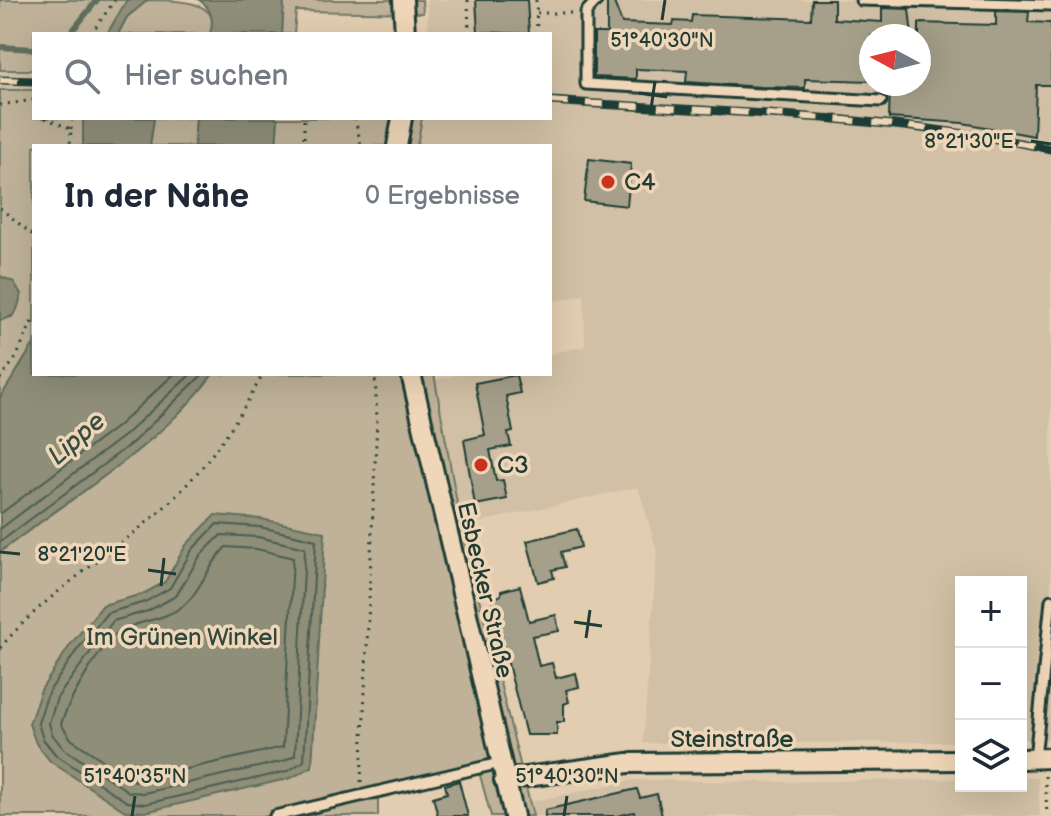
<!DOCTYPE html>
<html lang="de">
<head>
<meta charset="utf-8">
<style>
  :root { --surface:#fff; --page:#f2f2f3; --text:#1f2937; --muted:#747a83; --line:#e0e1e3 }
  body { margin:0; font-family:"Balsamiq Sans",sans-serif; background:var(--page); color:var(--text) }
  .controls { position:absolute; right:24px; bottom:24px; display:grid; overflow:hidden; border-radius:0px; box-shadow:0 8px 32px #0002 }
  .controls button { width:72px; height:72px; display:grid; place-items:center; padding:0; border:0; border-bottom:2px solid var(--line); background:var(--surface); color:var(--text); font:40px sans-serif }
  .compass { position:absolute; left:859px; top:24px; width:72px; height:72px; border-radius:50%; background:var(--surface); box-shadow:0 8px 32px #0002; rotate:277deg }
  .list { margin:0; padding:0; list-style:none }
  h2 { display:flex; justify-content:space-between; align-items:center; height:104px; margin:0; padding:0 32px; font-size:34px }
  h2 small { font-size:26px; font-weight:400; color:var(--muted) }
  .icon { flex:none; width:44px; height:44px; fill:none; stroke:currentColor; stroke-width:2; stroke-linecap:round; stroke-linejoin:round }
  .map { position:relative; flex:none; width:1051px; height:816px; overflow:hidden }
  .search { position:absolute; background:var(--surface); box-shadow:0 8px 32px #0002; left:32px; top:32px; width:520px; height:88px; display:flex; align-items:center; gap:20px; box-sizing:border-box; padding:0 28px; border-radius:0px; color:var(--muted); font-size:30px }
  .panel { position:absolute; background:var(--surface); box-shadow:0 8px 32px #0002; left:32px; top:144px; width:520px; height:232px; border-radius:0px }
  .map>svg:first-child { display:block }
  .built { fill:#d1c0a5; fill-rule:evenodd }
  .green { fill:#bfb299; stroke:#6f7866; stroke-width:2 }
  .water { fill:#8e8e79; stroke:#626e5d; stroke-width:2 }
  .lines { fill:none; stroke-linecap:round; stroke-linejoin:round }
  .shore { stroke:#4b5d50; stroke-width:2 }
  .stream { stroke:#626e5d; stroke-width:6 }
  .building { fill:#a6a08a; stroke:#1f3d34; stroke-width:2 }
  .lane-casing { stroke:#1f3d34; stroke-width:15 }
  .street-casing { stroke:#1f3d34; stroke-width:24 }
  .path { stroke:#1f3d34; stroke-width:3; stroke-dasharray:2 6; stroke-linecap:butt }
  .lane { stroke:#f0d6b8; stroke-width:9 }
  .street { stroke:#f0d6b8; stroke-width:18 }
  .rail-casing { stroke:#1f3d34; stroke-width:9 }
  .rail { stroke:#f0d6b8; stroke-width:6; stroke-dasharray:18; stroke-linecap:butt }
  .ticks { fill:none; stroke:#1f3d34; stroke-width:3 }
  .poi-dot { fill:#c8321e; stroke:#f0d6b8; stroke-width:3 }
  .labels { text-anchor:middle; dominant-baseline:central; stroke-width:7; stroke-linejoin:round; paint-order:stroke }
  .poi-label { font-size:24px; fill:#1f3d34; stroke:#f0d6b8; text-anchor:start }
  .street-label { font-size:24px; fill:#1f3d34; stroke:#f0d6b8 }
  .park-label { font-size:24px; fill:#2f493e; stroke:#f0d6b8 }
  .water-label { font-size:26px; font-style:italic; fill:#354d42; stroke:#f0d6b8 }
  .ticks-label { font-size:20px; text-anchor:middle; fill:#1f3d34; stroke:#f0d6b8; stroke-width:7; stroke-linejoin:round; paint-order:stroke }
</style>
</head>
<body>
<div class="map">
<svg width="1051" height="816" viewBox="0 0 1051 816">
  <rect width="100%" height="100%" fill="#e3cdb0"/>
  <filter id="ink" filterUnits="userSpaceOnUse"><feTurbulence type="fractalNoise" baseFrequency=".0125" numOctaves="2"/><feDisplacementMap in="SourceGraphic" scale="16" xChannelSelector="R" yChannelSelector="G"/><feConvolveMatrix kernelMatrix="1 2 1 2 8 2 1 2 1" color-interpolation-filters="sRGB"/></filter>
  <g filter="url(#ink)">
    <path class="built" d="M427,0H1051V739L1021,740V582H961V742L643,743L657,551L638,487L461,526L435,380L463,374H550V354L585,346L584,295L550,302V146H417L422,118H550V34H428ZM871,36H919V84H871Z
      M0,70H34V90H0Z
      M1021,778H1038L1040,816H533L530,802L633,780L776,782L961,779V786H1021Z"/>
    <path class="green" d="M0,0H127L107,34H34V70H0Z
      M148,0C175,0 224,0 210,34H118L127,17Z
      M284,0H422L423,13L296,11L294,34H282Z
      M0,90H34V118H83V146H34V344L0,398V320L12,317L0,276Z
      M154,118H196L194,146H150Z
      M278,118H422L417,146H276Z
      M213,374H434L461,526L533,816H491L478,768L378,791V816H0V552C71,497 159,447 213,374Z"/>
    <path class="water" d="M127,0H148L127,17L118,34H107Z
      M199,0H284L282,34H210C214,20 212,8 199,0Z
      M83,118H154L150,146H83Z
      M196,118H278L276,146H194Z
      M0,276L14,282L21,294C18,310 17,317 0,320Z
      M34,344V374H213C159,447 71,497 0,552V398Z
      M215,515L261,519L325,532L312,767L291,778L145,812L125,811L50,761L36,743L29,724L41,690L70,645L103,605L143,594L165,582L186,545Z"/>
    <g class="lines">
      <path class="shore" d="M0,514L118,426L174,374
        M217,524L260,527L316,540L304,761L288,771L145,804L127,802L56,755L43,739L38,723L48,693L77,650L107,613L145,602L170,588L192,550Z
        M0,529L125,435L191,374
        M221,535L258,537L305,548L295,755L284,761L144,793L129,792L63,748L52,734L49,723L57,698L113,621L148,611L176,596L200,556Z
        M0,542L132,443L203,374
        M226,547L257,549L293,558L283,747L134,781L71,739L61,724C68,702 101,644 120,631C136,621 163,621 183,606C198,595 209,564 226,547Z"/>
      <path class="stream" d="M70,34L97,0
        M0,47L34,49"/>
    </g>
    <path class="building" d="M476,0H527L529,34L478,32Z
      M607,0H613L622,23L673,25L674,21L691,22L692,15L811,19L812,0H834V19L882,22V8L909,9L912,36H871V81L805,79V88L761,87L686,82L687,71L636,69V79L594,77V33H607Z
      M996,11L1029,12L1028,22L1051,23V85H1036L1034,136L963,123L889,118L890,84H919V23L996,25Z
      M589,159L631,164L627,206L584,201Z
      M516,375L520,393L506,396L513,432L508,433L511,446L490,450L496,481L503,480L507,499L475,505L464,440L485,435L475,383Z
      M577,529L581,547L561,552L565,567L552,570L554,578L538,582L527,541Z
      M520,586L529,621L556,615L559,631L532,636L539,666L552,663L556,678L576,673L579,687L566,690L569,702L564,704V722H557V735H526L502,640L492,600L501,595V591Z
      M459,781L468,816H438L433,797L447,793L445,785Z
      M637,789L640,798L657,794L662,816H635L634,812L617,816H545V810Z"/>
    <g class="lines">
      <defs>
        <path id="lane" d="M597,0L586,12V84L881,101
          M861,0L1051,5
          M1035,759L1051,600
          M275,816L500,763"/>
        <path id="street" d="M403,0L405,34
          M397,146L402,118
          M411,374L514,816
          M1021,759L1051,758
          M504,780L628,763L961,760"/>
      </defs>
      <use href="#lane" class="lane-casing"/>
      <use href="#street" class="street-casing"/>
      <path class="path" d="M468,0L469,34
        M536,0L537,34
        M537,13H574
        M91,34L115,0
        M0,105L34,100
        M45,118L71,129L70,146
        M355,118L361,146
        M71,129L72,118
        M304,146V118
        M0,208L34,236
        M0,379L16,358L34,317
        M0,648C51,587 118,552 173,499C211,461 238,420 263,374
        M1045,776L1047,816
        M361,782L377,419L375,374"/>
      <use href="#lane" class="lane"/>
      <use href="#street" class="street"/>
      <defs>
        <path id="rail" d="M0,80L34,81
          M550,101C717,112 886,115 1051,149"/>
      </defs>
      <use href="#rail" class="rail-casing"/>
      <use href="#rail" class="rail"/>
    </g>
  </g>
  <path class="ticks" d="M662,20L665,0M639,93L667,97M651,109L655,81M1031,141L1051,144M0,552L20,554M148,570L176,574M161,586L164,558M574,622L602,626M586,638L590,610M132,816L135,796M564,816L567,796"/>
  <g class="poi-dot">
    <circle cx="608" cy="182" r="8"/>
    <circle cx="481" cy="465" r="8"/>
  </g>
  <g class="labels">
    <g class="poi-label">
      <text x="624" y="182">C4</text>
      <text x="497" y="465">C3</text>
    </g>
    <g class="street-label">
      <text transform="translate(485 590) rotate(77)">Esbecker Straße</text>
      <text x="732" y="739">Steinstraße</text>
    </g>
    <g class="park-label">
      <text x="182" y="637">Im Grünen Winkel</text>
    </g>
    <g class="water-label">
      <text transform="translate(77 439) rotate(-41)">Lippe</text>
    </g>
  </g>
  <g class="ticks-label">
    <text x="662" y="47">51°40'30"N</text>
    <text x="969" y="148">8°21'30"E</text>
    <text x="82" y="561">8°21'20"E</text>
    <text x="135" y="783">51°40'35"N</text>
    <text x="567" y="783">51°40'30"N</text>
  </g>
</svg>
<div class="controls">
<button>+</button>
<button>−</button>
<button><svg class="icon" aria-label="layers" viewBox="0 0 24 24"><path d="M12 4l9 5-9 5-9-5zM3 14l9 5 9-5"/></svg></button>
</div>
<svg class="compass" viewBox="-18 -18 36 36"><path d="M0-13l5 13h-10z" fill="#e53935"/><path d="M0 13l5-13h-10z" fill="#747a83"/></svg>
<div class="search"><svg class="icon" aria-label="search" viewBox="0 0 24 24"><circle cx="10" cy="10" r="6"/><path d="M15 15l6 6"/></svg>Hier suchen</div>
<section class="panel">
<h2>In der Nähe<small>0 Ergebnisse</small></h2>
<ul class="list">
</ul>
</section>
</div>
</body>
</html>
